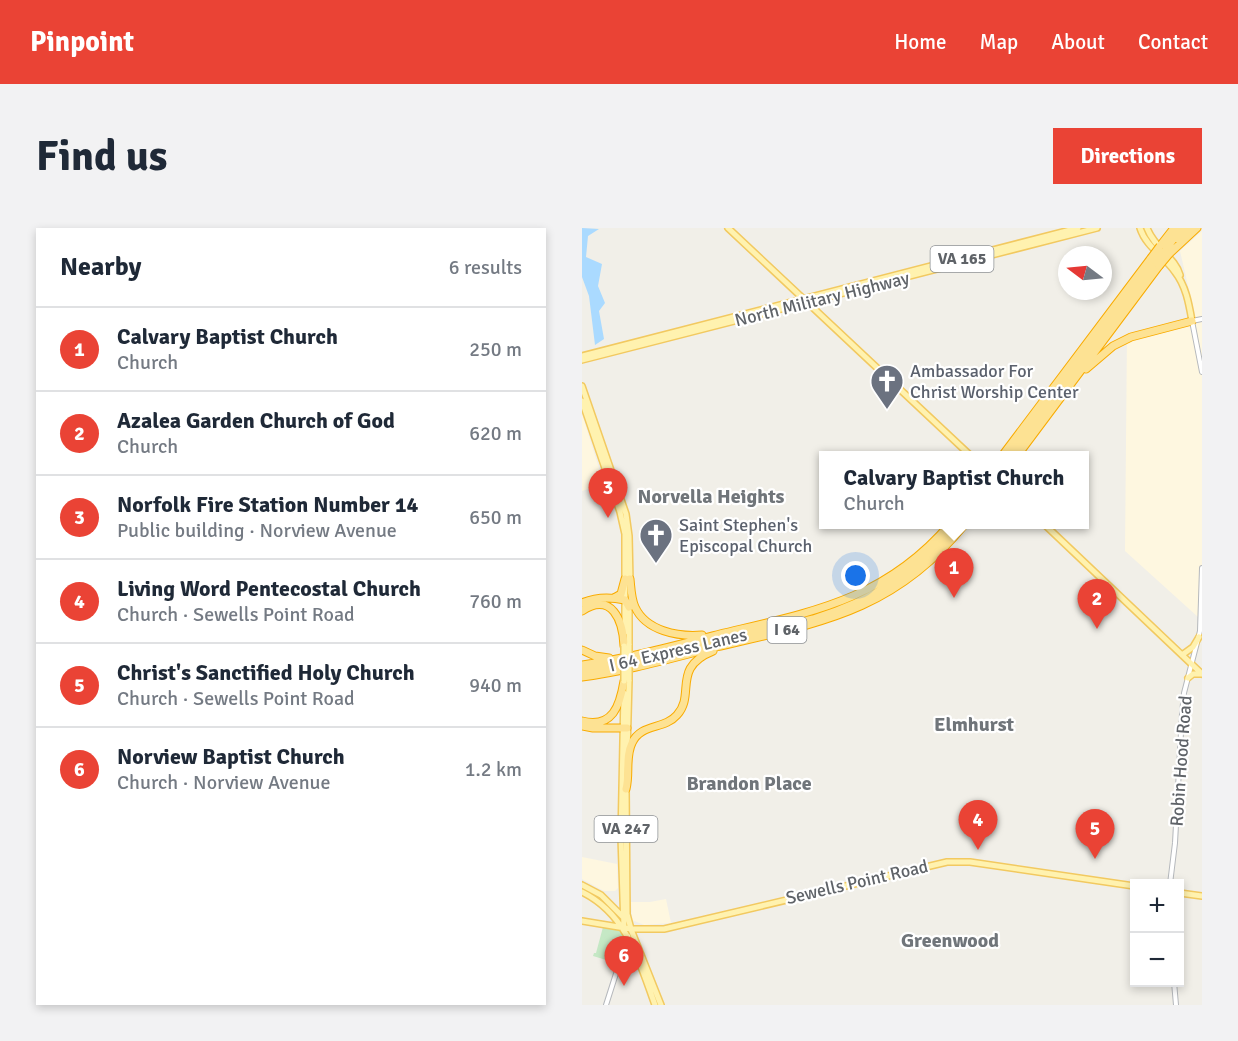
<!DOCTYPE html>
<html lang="en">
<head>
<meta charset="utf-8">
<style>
  :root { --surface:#fff; --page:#f2f2f3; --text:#1f2937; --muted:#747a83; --line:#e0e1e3; --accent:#ea4335 }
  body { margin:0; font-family:Signika,sans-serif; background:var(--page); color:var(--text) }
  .controls { position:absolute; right:18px; bottom:18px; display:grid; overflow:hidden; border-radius:0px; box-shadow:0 3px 9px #0003 }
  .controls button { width:54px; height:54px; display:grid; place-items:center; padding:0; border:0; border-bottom:2px solid var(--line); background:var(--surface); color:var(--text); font:30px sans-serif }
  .compass { position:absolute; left:476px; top:18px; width:54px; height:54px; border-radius:50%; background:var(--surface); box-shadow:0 3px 9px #0003; rotate:286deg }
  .you { position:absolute; left:274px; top:348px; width:21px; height:21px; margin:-15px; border:4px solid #fff; border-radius:50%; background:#1a73e8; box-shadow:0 0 0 9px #1a73e833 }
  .badge { display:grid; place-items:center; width:39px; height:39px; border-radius:50%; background:var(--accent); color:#fff; font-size:20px; font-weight:700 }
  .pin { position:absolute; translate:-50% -50px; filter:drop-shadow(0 2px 3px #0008) }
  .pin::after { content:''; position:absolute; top:32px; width:21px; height:18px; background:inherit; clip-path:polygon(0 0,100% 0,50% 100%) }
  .popup { position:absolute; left:237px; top:223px; width:270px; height:78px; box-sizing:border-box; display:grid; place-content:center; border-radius:0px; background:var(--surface); filter:drop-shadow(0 2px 4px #0005); font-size:20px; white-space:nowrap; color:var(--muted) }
  .popup b { font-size:22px; color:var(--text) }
  .popup::after { content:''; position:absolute; left:50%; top:100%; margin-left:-12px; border:12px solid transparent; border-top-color:var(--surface) }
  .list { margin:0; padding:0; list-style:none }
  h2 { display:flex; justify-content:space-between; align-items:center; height:78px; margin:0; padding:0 24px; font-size:26px }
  h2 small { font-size:20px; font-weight:400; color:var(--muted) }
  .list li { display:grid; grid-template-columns:39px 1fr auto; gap:18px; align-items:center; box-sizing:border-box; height:84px; padding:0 24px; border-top:2px solid var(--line) }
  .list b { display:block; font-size:22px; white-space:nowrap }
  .list p { margin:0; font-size:20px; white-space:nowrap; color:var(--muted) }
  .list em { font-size:20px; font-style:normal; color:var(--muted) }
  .map { position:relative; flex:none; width:620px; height:777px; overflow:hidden; border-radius:0px }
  header { display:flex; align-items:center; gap:36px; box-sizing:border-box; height:84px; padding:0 30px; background:var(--accent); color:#fff }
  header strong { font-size:28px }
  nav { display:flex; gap:33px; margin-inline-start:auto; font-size:21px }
  .intro { display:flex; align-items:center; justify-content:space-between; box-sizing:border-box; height:144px; padding:0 36px }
  h1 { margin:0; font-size:42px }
  .button { padding:15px 27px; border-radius:0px; background:var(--accent); color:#fff; font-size:21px; font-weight:700 }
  main { display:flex; gap:36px; padding:0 36px }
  aside { flex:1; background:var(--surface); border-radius:0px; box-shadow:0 3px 9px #0003 }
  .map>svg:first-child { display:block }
  .commercial { fill:#fef7e0 }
  .green { fill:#c5e8c5 }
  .water { fill:#aadaff }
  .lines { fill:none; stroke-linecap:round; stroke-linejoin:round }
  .minor-casing { stroke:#b5b8bc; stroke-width:6 }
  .major-casing { stroke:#f2c960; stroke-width:8 }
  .highway-casing { stroke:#f9ab00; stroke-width:9 }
  .minor { stroke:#fff; stroke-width:4 }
  .major { stroke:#fff2af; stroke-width:5 }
  .highway { stroke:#fde293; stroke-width:7 }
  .major-bridge-casing { stroke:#f2c960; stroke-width:8; stroke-linecap:butt }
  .highway-bridge-casing { stroke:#f9ab00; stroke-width:9; stroke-linecap:butt }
  .major-bridge { stroke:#fff2af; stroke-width:5 }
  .highway-bridge { stroke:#fde293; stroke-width:7 }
  .labels { text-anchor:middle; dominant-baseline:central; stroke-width:4.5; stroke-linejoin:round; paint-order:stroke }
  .shield { fill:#fff; stroke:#8f9295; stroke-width:1.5 }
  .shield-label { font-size:16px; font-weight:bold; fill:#5f6368 }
  .street-label { font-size:18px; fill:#5f6368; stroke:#fff }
  .worship-label { font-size:18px; fill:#5b616d; stroke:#fff; text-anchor:start }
  .neighbourhood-label { font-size:20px; font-weight:bold; fill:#70757a; stroke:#fff }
</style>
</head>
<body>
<header>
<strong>Pinpoint</strong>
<nav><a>Home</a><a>Map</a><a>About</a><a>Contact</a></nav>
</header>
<div class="intro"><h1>Find us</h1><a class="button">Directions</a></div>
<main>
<aside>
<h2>Nearby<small>6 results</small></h2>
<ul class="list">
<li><span class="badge">1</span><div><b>Calvary Baptist Church</b><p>Church</p></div><em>250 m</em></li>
<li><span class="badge">2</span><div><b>Azalea Garden Church of God</b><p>Church</p></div><em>620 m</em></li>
<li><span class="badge">3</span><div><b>Norfolk Fire Station Number 14</b><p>Public building · Norview Avenue</p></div><em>650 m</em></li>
<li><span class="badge">4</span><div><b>Living Word Pentecostal Church</b><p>Church · Sewells Point Road</p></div><em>760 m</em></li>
<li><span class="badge">5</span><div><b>Christ's Sanctified Holy Church</b><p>Church · Sewells Point Road</p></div><em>940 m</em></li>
<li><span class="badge">6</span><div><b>Norview Baptist Church</b><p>Church · Norview Avenue</p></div><em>1.2 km</em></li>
</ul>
</aside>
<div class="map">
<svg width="620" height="777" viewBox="0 0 620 777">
  <rect width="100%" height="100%" fill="#f1efe8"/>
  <path class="commercial" d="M620,3V390L616,389L543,323L545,106L613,88L598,23Z
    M0,186L22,256L0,263Z
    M0,629L35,636L36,660L33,663H22L0,651Z
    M84,671L89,695L62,697L50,692L49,674H68Z"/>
  <path class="green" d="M21,699L39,703L43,710L34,735L11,728L12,725H14Z"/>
  <path class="water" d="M0,0L17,1L6,8L4,29L20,36L16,58L23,75L17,83L22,111L13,117L7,68L0,49Z"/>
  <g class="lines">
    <defs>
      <path id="minor" d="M620,91L610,93L620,144
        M588,656L593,615L600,486L602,465L618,403L620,340
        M38,735L43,730L53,726
        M592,754L594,777
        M24,777L46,708"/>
      <path id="major" d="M146,0L389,228
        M558,0C564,19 582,28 593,44C604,58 607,76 610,93
        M565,0C573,21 593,29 598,47
        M0,128L496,0
        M0,132L515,0
        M0,158L44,286L47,308L48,353
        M0,173L38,284L43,306V404
        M462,296L620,446
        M47,417V377
        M600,427L611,419L617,409
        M606,450L611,446H620
        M42,465L39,609L42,700
        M45,526L47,452
        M44,559L45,686L49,701
        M0,657L19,667L41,689
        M0,664C45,686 57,733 73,777
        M598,665L620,668
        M0,693L49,701H82L365,634H388L552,658
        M48,699L79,777"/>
      <path id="highway" d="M597,12L606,0
        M578,18L592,0
        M583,23L599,0
        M587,26L615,0
        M504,141L531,118L549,109L610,93
        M420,228L569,30
        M428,228L574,34
        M435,228L577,38
        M48,351C49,360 49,370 53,379C64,403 96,409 120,407
        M32,370L39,366L43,351
        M0,375C13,369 29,369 43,372L47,379
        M0,383C30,363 41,393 42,418
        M0,422L13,428L27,430
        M0,437C47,430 92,418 138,406C230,384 303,372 368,296
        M0,443L54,433L231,391C288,374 338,343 376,296
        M0,449C45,443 90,430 134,419C237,395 312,384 383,296
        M0,493C31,501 38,477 42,453
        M0,498L11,500H45
        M44,561C48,546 43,529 50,515C59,495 82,502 95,487C114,466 89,440 131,423"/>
    </defs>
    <use href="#minor" class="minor-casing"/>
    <use href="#major" class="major-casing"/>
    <use href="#highway" class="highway-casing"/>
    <use href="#minor" class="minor"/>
    <use href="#major" class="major"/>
    <use href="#highway" class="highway"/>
    <defs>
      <path id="major-bridge" d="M47,452V417
        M42,453V418"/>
      <path id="highway-bridge" d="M569,30L578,18
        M574,34L583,23
        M577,38L587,26"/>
    </defs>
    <use href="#major-bridge" class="major-bridge-casing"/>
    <use href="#highway-bridge" class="highway-bridge-casing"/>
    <use href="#major-bridge" class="major-bridge"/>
    <use href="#highway-bridge" class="highway-bridge"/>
  </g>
  <defs>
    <symbol id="church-pin" viewBox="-11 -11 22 30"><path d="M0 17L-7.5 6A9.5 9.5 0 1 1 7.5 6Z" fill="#6b7280" stroke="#fff"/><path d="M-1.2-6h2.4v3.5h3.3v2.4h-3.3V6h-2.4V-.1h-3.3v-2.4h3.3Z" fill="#fff"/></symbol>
  </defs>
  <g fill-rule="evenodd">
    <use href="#church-pin" x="286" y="134" width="38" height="52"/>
    <use href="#church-pin" x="55" y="288" width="38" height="52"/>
  </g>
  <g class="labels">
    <g class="shield">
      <rect x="348.5" y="18" width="63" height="26" rx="4.5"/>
      <rect x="185.5" y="389" width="39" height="26" rx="4.5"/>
      <rect x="12.5" y="588" width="63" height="26" rx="4.5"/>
    </g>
    <g class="shield-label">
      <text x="380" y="31">VA 165</text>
      <text x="205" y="402">I 64</text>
      <text x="44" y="601">VA 247</text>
    </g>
    <g class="street-label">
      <text transform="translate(240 71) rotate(-14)">North Military Highway</text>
      <text transform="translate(96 422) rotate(-13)">I 64 Express Lanes</text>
      <text transform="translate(599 533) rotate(-86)">Robin Hood Road</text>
      <text transform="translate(275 654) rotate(-13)">Sewells Point Road</text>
    </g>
    <g class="worship-label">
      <text x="328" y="143">Ambassador For<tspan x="328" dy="21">Christ Worship Center</tspan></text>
      <text x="97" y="297">Saint Stephen's<tspan x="97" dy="21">Episcopal Church</tspan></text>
    </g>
    <g class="neighbourhood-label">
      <text x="129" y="268">Norvella Heights</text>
      <text x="392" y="496">Elmhurst</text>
      <text x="167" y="555">Brandon Place</text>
      <text x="368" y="712">Greenwood</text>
    </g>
  </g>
</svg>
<div class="controls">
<button>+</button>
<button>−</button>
</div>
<svg class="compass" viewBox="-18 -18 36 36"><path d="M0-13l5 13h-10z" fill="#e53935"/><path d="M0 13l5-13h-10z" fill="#747a83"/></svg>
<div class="you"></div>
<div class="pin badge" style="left:372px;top:370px">1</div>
<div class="popup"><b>Calvary Baptist Church</b>Church</div>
<div class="pin badge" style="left:515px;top:401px">2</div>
<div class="pin badge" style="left:26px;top:290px">3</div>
<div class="pin badge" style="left:396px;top:622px">4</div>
<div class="pin badge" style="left:513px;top:631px">5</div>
<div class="pin badge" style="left:42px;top:758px">6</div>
</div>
</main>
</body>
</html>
